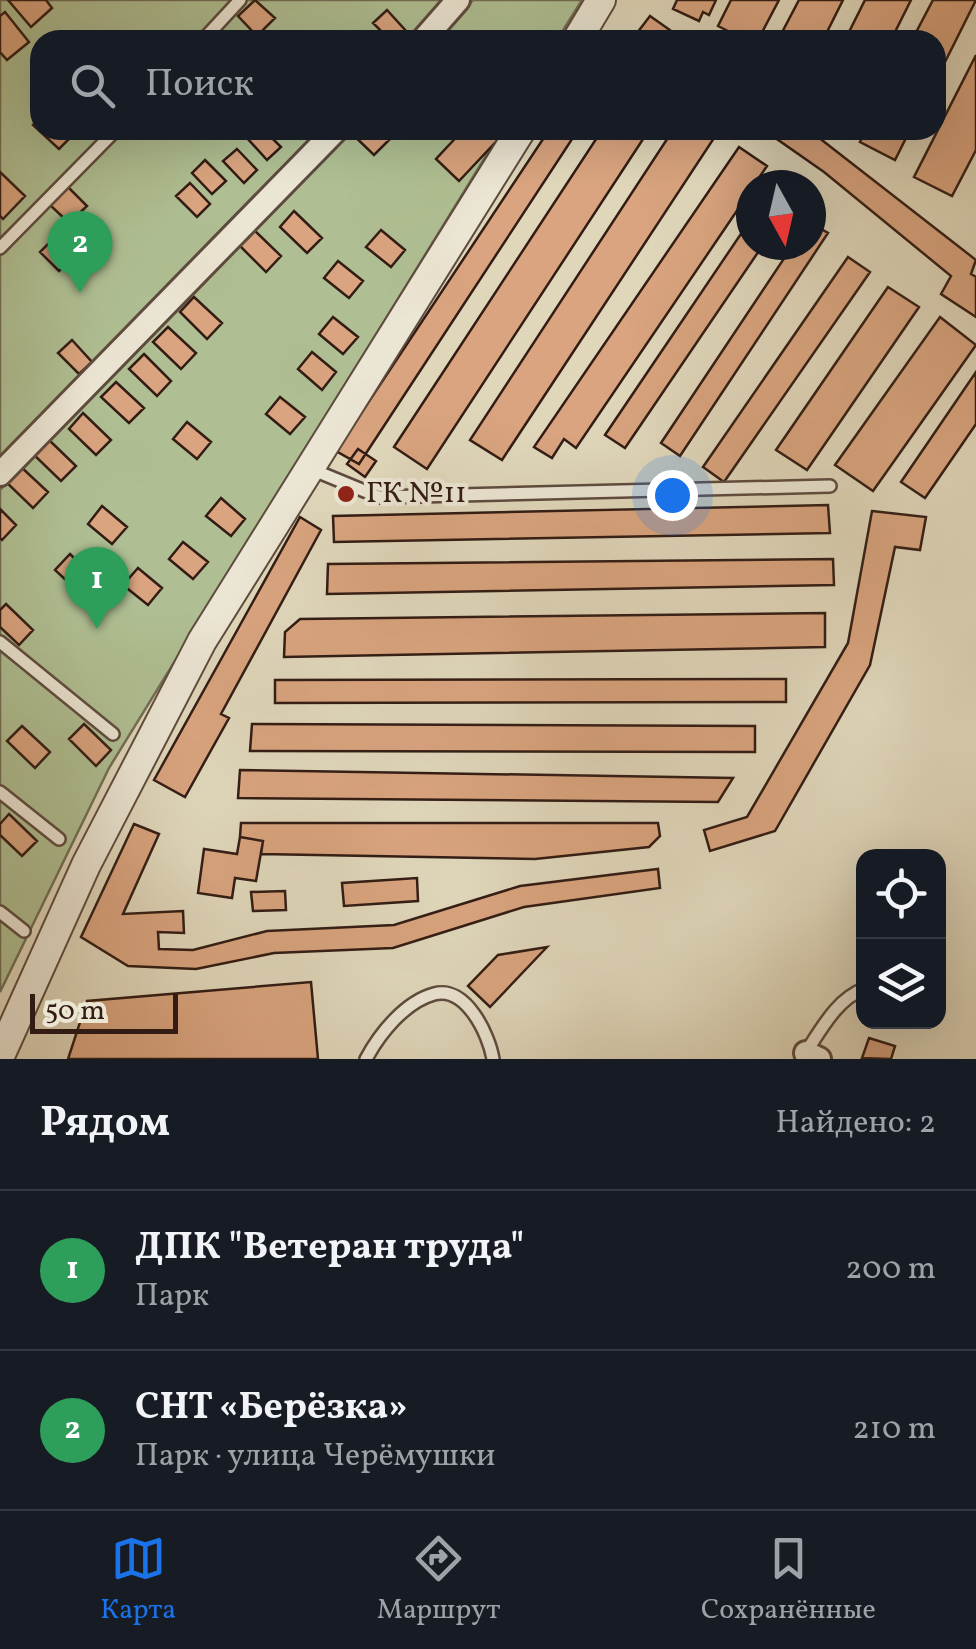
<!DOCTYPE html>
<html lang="ru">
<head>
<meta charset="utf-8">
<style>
  :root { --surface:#171b24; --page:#20242c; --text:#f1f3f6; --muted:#9ea1a6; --line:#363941; --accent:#1a73e8 }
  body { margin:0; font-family:Vollkorn,serif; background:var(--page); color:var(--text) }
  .controls { position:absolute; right:30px; bottom:30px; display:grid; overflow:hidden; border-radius:20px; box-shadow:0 10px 40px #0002 }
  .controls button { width:90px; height:90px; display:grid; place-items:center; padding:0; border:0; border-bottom:2px solid var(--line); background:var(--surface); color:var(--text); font:50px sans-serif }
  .compass { position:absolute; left:736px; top:170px; width:90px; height:90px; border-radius:50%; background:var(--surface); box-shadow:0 10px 40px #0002; rotate:172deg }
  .scale { position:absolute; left:30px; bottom:25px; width:148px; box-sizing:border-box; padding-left:10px; border:5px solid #321c14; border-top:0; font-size:28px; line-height:35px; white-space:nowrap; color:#321c14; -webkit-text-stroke:8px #ebe5d3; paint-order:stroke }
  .you { position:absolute; left:672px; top:495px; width:35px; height:35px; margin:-25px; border:8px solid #fff; border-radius:50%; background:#1a73e8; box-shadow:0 0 0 15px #1a73e833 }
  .badge { display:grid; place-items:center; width:65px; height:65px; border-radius:50%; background:var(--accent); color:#fff; font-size:32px; font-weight:700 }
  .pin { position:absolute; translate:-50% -82px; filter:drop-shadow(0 2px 5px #0008) }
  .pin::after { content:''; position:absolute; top:52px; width:35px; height:30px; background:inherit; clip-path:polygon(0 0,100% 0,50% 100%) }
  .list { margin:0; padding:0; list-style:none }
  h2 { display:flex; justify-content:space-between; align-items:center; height:130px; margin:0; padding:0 40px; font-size:42px }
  h2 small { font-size:32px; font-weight:400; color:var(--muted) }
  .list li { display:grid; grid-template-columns:65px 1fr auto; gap:30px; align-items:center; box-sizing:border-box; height:160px; padding:0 40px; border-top:2px solid var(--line) }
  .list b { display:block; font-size:38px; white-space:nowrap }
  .list p { margin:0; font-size:32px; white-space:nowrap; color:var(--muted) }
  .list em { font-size:32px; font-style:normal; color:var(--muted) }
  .icon { flex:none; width:55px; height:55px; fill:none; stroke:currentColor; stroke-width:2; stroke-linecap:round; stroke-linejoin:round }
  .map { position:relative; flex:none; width:976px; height:1059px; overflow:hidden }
  .search { position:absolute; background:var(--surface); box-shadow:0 10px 40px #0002; left:30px; right:30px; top:30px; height:110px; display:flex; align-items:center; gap:25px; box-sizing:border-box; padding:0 35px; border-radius:30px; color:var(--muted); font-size:38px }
  .sheet { height:450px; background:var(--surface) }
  nav { display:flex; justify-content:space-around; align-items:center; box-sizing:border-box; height:140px; border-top:2px solid var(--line); background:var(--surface); font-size:28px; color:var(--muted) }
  nav a { display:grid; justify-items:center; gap:5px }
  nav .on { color:var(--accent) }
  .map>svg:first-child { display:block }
  .green { fill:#afbf93; stroke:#706e54; stroke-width:2.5 }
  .building { fill:#d9a47f; stroke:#321c14; stroke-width:2.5 }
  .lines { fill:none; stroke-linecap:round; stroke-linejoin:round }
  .service-casing { stroke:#5e4b3e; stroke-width:16 }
  .minor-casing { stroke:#5e4b3e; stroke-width:28 }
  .tertiary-casing { stroke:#5e4b3e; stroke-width:32 }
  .service { stroke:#ebe5d3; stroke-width:11 }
  .minor { stroke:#ebe5d3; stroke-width:22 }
  .tertiary { stroke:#ebe5d3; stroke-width:28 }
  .poi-dot { fill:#8f2418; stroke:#ebe5d3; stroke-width:4 }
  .labels { text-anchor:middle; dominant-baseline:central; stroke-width:8; stroke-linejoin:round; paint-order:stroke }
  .poi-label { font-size:30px; fill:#321c14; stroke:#ebe5d3; text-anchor:start }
</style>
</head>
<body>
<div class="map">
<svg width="976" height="1059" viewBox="0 0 976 1059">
  <rect width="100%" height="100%" fill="#e0d7bb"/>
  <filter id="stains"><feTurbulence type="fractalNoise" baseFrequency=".002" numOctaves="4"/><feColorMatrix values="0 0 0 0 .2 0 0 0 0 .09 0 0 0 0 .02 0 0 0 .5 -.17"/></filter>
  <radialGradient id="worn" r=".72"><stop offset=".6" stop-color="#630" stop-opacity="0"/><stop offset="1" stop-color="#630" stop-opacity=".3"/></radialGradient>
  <path class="green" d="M0,0H445L406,40H40V130H319L0,457Z
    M473,0H582L557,40H438Z
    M350,130H502L109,768L0,992V490Z"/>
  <path class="building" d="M8,0H46L52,8L31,27Z
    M255,0L275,18L257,36L238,16Z
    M677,0H716L709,15L703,12L699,21L673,9Z
    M731,0H779L758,40H746L718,26Z
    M799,0H843L823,40H778Z
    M865,0H911L891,40H845Z
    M933,0H976L936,80V40H912Z
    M387,10L407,32L399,40H390L373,23Z
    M5,12L29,42L7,60L0,52V16Z
    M650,16L684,40L634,37Z
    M976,55V150L952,196L914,177Z
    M40,118V130H78L59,149L33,125Z
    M256,130H264L281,147L267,160L247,138Z
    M348,130H378L389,140L374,155Z
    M463,130H507L459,181L436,159Z
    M549,130H578L359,464L336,451Z
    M602,130H649L427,469L394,447Z
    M673,130L718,132L502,460L470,440Z
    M764,130H809L976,260L971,274L976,277V317L941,294L951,276L824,172Z
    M866,130H910L895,160L860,142Z
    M739,147L767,166L754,185H751V190L576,448L564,439L552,458L534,447Z
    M237,149L257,170L244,183L223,161Z
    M205,160L226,181L212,194L192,173Z
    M0,172L25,196L3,219L0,216Z
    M190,183L210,204L197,217L176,196Z
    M68,187L87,206L69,223L50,205Z
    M294,211L322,238L307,253L280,227Z
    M751,219V245H763L625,448L605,435Z
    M811,223L828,233L680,456L661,443L793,245H811Z
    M254,230L281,256L266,272L239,245Z
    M381,230L405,250L391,267L366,247Z
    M58,234L77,253L59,271L40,252Z
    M848,257L870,272L724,482L703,467Z
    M338,261L363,281L349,298L324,278Z
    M888,287L919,307L807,470L776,450Z
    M194,297L222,323L207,339L180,312Z
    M333,317L358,337L343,354L319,334Z
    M940,317L976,345L873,491L835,465Z
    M168,327L196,353L181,369L153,342Z
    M72,340L92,362L79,374L58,353Z
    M312,352L336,372L322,390L298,369Z
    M144,354L171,381L157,396L129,369Z
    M976,372V424L925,498L901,482Z
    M116,382L144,408L129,423L101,397Z
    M280,397L305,417L290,434L266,414Z
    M83,413L111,440L96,455L69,429Z
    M187,422L211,442L197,459L173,439Z
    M48,439L76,466L61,481L33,454Z
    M358,449L376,461L365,477L347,464Z
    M20,466L48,492L33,508L5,481Z
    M221,498L245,519L231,536L206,516Z
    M828,505L830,533L334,542L333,516Z
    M102,506L127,527L112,544L88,524Z
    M0,509L16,525L2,540L0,538Z
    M872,511L926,517L920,550L895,547L870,665L775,831L710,851L704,830L747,817L848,643Z
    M300,517L321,530L221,714L229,718L185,797L154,780Z
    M183,542L208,562L193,579L169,559Z
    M70,554L97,581L83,596L55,570Z
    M833,559L834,585L327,594L328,564Z
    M138,568L162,588L148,605L123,585Z
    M6,604L33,630L19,645L0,627V610Z
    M825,613V647L284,657L285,632L300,619Z
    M786,679V702L275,703V680Z
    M84,724L111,750L96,766L69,739Z
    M252,724L755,726V752L250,751Z
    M22,726L50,752L35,768L7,741Z
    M240,770L733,778L718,802L238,798Z
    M9,814L37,841L22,856L0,835V824Z
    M241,823H658L660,836L649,847L535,859L261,854L263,841L240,837Z
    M134,824L159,834L123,914L183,911L184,933L158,932L159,949L193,950L267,931L394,925L520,886L658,869L660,888L524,907L393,948L274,953L196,969L128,966L81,937Z
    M240,837L263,841L256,881L235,878L232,898L198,893L204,849L237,854Z
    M417,878L418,901L344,906L342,883Z
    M285,891L286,910L253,911L251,892Z
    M547,947L490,1007L468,986L498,955Z
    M311,982L318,1059H68L87,1001Z
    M869,1038L895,1046L891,1059L862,1058Z"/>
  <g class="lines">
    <defs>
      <path id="service" d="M203,40L240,0
        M0,248L116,130
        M311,469L379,497L830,486
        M0,642L113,734
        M0,792L59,839
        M0,912L24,931
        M804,1055C820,1032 836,999 864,989
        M366,1059C380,1033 405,1002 434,994C466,985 489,1035 493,1059"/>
      <path id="minor" d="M423,40L458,0
        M0,474L336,130
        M806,1053L819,1059"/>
      <path id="tertiary" d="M577,40L601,0
        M0,1056L86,865L202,641L521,130"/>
    </defs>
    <use href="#service" class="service-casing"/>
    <use href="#minor" class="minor-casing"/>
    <use href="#tertiary" class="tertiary-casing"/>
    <use href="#service" class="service"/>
    <use href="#minor" class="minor"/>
    <use href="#tertiary" class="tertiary"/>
  </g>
  <circle class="poi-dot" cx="346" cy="494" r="10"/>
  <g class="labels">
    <g class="poi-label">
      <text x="366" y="494">ГК №11</text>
    </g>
  </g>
  <rect width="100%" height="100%" filter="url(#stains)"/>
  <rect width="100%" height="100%" fill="url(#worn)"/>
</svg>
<div class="controls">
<button><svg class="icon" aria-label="locate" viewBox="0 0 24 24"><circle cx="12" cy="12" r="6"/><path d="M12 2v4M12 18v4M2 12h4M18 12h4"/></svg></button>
<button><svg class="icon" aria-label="layers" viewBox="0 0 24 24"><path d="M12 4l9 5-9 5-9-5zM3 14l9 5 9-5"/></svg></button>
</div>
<svg class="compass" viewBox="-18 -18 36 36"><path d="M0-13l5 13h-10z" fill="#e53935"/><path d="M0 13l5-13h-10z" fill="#9ea1a6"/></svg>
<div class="scale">50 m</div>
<div class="you"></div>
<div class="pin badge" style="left:97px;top:629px;background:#2e9e5b">1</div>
<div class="pin badge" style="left:80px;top:293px;background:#2e9e5b">2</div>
<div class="search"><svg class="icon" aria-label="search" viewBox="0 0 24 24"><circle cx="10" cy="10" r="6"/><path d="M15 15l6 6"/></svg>Поиск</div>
</div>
<section class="sheet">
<h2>Рядом<small>Найдено: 2</small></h2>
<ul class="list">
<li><span class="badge" style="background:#2e9e5b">1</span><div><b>ДПК &quot;Ветеран труда&quot;</b><p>Парк</p></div><em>200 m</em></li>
<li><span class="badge" style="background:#2e9e5b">2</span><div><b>СНТ «Берёзка»</b><p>Парк · улица Черёмушки</p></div><em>210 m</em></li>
</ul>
</section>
<nav>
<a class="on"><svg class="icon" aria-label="map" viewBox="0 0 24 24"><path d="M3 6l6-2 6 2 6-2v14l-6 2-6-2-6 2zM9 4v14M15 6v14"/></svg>Карта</a>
<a><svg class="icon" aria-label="directions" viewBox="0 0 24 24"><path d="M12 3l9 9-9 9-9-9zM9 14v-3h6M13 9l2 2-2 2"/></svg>Маршрут</a>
<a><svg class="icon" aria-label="saved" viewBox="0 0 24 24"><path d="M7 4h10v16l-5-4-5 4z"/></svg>Сохранённые</a>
</nav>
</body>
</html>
